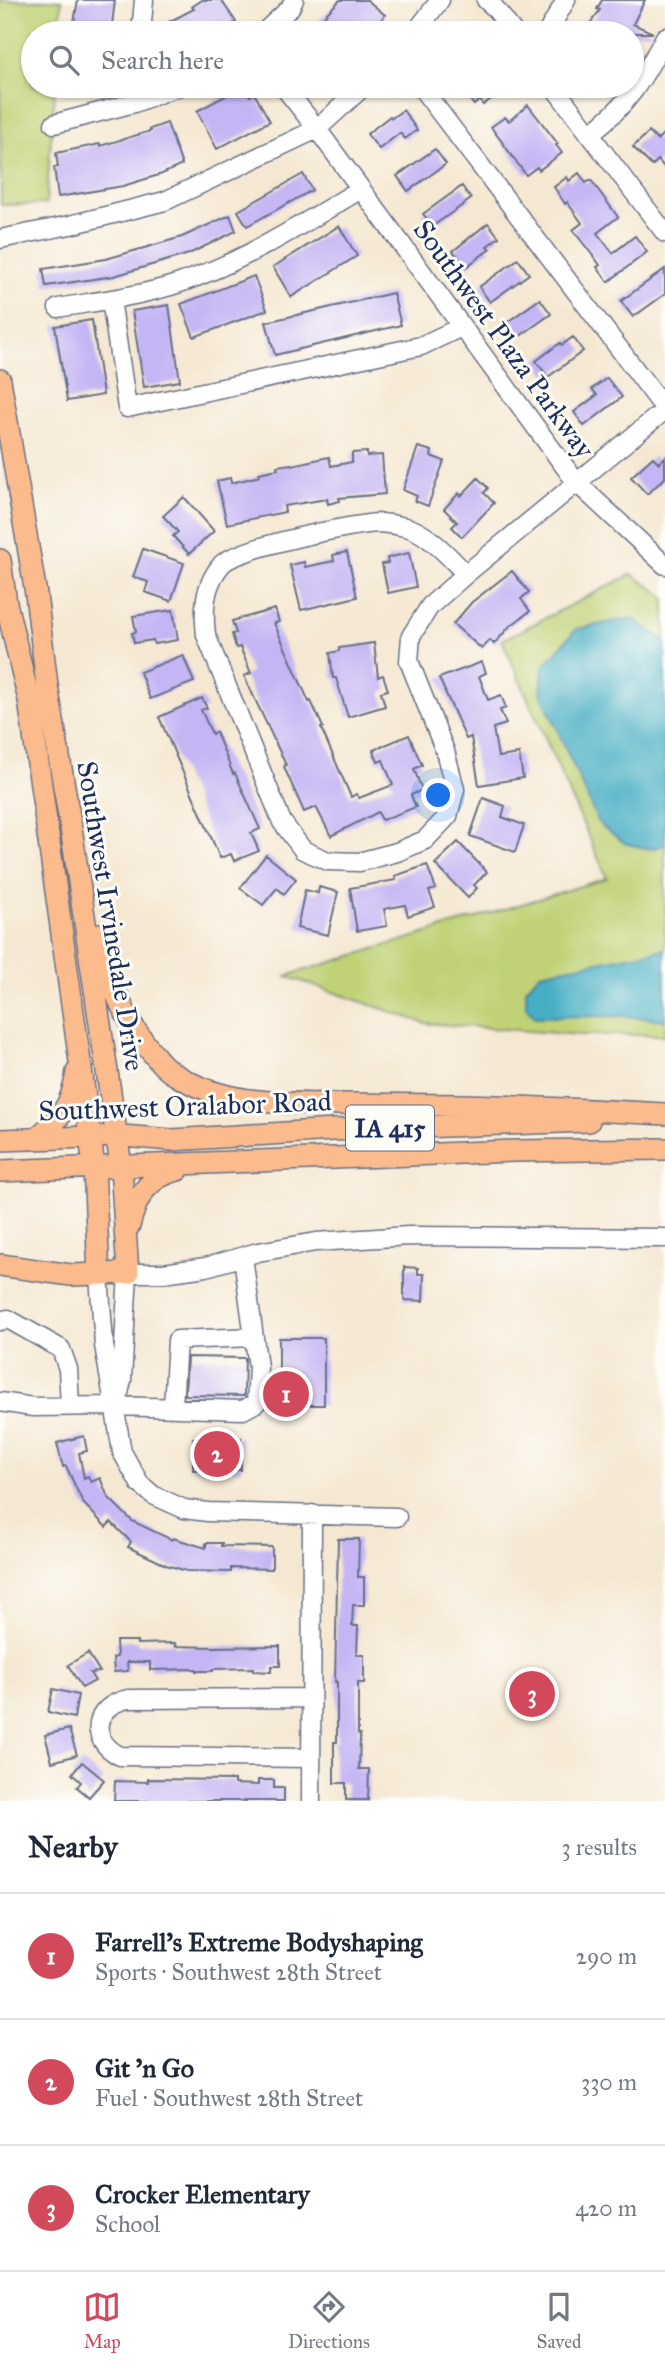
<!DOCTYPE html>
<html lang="en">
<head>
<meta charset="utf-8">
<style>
  :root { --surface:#fff; --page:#f6f6f7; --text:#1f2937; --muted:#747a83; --line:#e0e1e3; --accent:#d1495b }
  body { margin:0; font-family:"IM FELL Great Primer",serif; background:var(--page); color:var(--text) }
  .you { position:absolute; left:439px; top:796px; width:24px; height:24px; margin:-18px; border:5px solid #fff; border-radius:50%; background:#1a73e8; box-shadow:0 0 0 10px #1a73e833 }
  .badge { display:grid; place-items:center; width:46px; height:46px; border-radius:50%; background:var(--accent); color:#fff; font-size:23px; font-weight:700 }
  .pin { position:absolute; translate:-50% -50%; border:4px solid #fff; box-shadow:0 2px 7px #0006 }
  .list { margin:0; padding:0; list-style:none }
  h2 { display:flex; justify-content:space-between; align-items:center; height:91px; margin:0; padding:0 28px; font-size:30px }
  h2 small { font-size:23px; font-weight:400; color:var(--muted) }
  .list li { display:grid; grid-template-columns:46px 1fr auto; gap:21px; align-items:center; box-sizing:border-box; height:126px; padding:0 28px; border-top:2px solid var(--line) }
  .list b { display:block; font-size:26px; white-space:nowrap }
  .list p { margin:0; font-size:23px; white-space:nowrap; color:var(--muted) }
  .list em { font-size:23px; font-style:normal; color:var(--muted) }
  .icon { flex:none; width:38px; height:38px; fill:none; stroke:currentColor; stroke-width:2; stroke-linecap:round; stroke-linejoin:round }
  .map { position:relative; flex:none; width:665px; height:1801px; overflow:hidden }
  .search { position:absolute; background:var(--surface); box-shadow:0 2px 5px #0004; left:21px; right:21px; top:21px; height:77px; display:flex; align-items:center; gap:18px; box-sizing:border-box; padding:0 24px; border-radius:38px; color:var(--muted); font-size:26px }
  .sheet { height:469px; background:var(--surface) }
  nav { display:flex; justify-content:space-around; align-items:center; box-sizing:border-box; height:98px; border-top:2px solid var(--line); background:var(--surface); font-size:19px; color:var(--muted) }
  nav a { display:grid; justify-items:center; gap:4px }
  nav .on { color:var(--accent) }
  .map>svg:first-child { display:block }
  .green { fill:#c0d274; stroke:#6e8069; stroke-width:2 }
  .water { fill:#45aec4; stroke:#306e91; stroke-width:2 }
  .building { fill:#c4b5f4 }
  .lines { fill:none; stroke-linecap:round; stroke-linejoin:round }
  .minor-casing { stroke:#677087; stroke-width:21 }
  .major-casing { stroke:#677087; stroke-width:24 }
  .minor { stroke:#fff; stroke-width:18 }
  .major { stroke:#fbbb8c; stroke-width:21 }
  .labels { text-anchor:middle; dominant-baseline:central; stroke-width:6; stroke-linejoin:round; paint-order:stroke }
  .shield { fill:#fdfcf7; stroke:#5f6c8c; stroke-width:2 }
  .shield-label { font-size:26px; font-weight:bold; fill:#1b2f5e }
  .street-label { font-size:28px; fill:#1b2f5e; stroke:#fdfcf7 }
</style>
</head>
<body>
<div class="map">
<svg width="665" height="1801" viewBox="0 0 665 1801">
  <rect width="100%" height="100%" fill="#fdfcf7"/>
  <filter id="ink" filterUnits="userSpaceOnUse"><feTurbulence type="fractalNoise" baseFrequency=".0143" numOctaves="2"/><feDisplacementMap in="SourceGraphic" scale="14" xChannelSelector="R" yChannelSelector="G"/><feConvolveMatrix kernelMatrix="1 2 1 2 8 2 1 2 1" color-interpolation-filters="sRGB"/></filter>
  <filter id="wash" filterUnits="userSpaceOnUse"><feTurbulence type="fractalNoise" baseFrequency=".00686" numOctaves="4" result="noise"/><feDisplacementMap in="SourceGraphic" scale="28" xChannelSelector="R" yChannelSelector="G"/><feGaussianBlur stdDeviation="1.57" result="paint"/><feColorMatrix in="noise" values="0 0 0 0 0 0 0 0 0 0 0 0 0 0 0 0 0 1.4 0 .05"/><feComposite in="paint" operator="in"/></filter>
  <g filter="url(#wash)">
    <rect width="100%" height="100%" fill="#f5e8d2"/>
    <path class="green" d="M0,0H62L59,33H33V86H55L46,204L1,205Z
      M632,574L665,597V1035H581L424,1023L286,976L607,878L502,640Z"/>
    <path class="water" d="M632,618L665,641V845L651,849L626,844L599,824L541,693L543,667L576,629Z
      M665,949V1020L622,1016L535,1017L526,1007V989L540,973Z"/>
    <g id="blocks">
      <path class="building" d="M78,0H115L111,33H72Z
        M202,0H221L236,22L220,33H152L153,30L194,9L192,7Z
        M340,0H367L385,15L370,33H321L314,26Z
        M602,0H645L633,24L653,33H583L600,10L597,9Z
        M239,86H244L250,96L254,93L270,121L217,149L197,111L229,94L228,92Z
        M459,86H509L483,105L480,100L474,105Z
        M528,105L558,144L556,145L562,153L539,170L537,167L526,175L491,127L505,117L509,121Z
        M403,110L417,130L405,139L400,133L379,149L367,134L390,116L392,118Z
        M167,123L182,165L162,174L123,186L58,197L54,167H58L56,153L100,144V146L151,131L150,129Z
        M649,132L657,140L665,132V168L658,160L652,166L633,147Z
        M435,149L446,164L408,191L397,176Z
        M579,173L586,183L591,180L618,217L597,233L613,253L635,236L647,252L608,282L597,267L600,265L573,230L582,223L567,202L565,204L554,187L567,177L569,181Z
        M303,174L312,190L247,226L238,211Z
        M462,186L471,199L433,226L423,214Z
        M230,215L236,231L189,254L114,276L46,286L43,269L106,259L182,237Z
        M488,223L499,237L487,246L490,249L466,267L453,251Z
        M339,226L357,256L291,297L273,267Z
        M518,259L529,274L490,302L479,287Z
        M665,269V294L633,317L621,301Z
        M254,276L267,310L194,337L181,304Z
        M393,293L401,325L275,355L266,322Z
        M540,299L551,314L517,338L506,323Z
        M169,305L180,381L144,387L132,311Z
        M92,320L103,395L67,401L55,326Z
        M573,337L583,351L548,377L536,361L560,343L562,345Z
        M607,378L622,397L584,426L574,412L597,395L592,389Z
        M418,447L432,451L431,456L444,461L428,506L415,501L417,496L403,490Z
        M367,452V456L382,455L385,494L339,498L340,501L328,504L327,499L284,506L285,512L227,524L217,481L230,478L231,483L260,476L259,473L278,469L277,466L291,464L292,465L329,457L331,466L352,462V453Z
        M653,457L659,463L665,457V478L647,494L631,477Z
        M478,478L488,488L484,493L494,503L462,537L452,527L457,522L444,509L459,493L461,496Z
        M184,497L214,531L189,554L173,536L178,532L163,516Z
        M143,549L184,563L171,601L145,592L148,582L133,577Z
        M347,552L357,597L301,610L290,565L304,562L305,567L319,564L334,561L333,555Z
        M409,553L416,587L388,593L382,564L388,563L387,558Z
        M512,571L529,592L521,599L530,611L509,627L494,644L490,640L482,649L453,624L472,602Z
        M275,609L279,622L274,623L309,702L311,701L323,727L321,728L351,797L356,794L359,798L393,785L383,760L378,762L373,750L409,735L422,765L414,769L422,790L411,795L416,807L382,820L378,812L331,836L316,807L304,812L284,767L286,765L244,676L251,673L240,647L236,648L232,634L236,633L232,621Z
        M173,610L178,640L154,644L153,640L134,643L132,633L136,632L133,616Z
        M374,643L378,677L383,675L388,690L381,692L385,706L348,717L336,678H333L330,653L339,651V648Z
        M183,655L194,682L150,699L140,672Z
        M482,662L486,673L479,676L488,700L501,695L506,708L500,710L506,724L493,728L498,757L519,754L523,778L479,785L471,737L466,739L439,678Z
        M202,698L207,708L201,710L212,734L216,732L233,774L235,773L260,829L251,833L259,851L234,861L231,854L220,858L159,717Z
        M483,798L505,806L502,817L524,825L515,852L470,836Z
        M458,842L487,872L474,885L477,888L468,898L435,864Z
        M266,855L296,879L284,894L277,888L263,905L240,888Z
        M427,865L436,889L429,891L435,907L408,916L405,905L384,909L387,926L357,931L350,888L396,880L395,876Z
        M319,887L338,892L328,935L297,928L305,890L318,893Z
        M404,1267L418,1268V1274H424L423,1301L404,1300Z
        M279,1338H324V1405H279Z
        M187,1357L245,1358L244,1396L185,1395Z
        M84,1436L87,1451L79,1453L84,1478L88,1476L91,1482L100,1478L108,1497L132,1521L172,1540L173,1538L206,1548V1543H222L221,1546L272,1547V1569L231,1568V1572L187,1571L166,1565L128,1547L131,1542L111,1522L106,1527L83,1503L66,1466L63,1467L57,1443Z
        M193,1438H241V1470H193Z
        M338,1539H359L358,1577H364V1605H353L352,1626H358L357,1655H364V1683H358V1734H360L359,1769H369L368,1800H346V1783H334V1742H337V1682H335Z
        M116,1641H137V1644L175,1643V1646L213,1647L280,1646V1666H271V1672L253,1671V1668L213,1669V1671H196V1669L150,1670V1662H127L128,1671L114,1672L113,1658L117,1657Z
        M88,1653L100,1672L90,1673L95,1681L82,1688L68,1665Z
        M53,1689L78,1695L74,1718L48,1712Z
        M69,1729L77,1755L52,1762L45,1735Z
        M82,1762L104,1780L89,1797L77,1787L81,1782L72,1774Z
        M148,1779L234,1780V1784L258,1785V1780H274V1788H284V1801H114L115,1781L148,1782Z"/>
    </g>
  </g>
  <g filter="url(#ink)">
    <use href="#blocks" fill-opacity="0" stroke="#677087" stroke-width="2"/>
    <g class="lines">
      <defs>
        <path id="minor" d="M486,0L494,7L514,33
          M141,33L144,0
          M263,33L290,8L294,0
          M415,33L440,0
          M547,33L566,0
          M136,86L134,103L180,86
          M283,86L317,129L576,482L665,565
          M420,86L665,409
          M553,86L665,233
          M54,124L134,103
          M589,134C628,106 643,79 665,37
          M0,239L70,225L165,201L317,129L364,86
          M111,299L127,408L421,346L461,327
          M58,308C98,301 141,296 180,283C245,261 302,224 361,189
          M466,574L430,606L411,636L409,661L445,751L455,789L448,816L425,840L397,852L359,862L328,861L303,850L282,822L206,635C203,609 204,585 222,564C237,548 356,523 381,523C390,524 404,526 412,529C432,537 451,559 466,574L665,410
          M99,1275L104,1345L122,1452L140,1484L153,1495L184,1509L208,1512L397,1517
          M0,1321L8,1319L61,1349L68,1369L70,1406
          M0,1402L33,1407L116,1406L243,1410L256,1403L258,1367L243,1257
          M116,1406L122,1380L128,1273H163L206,1267L258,1252L316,1242L409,1236L665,1238
          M173,1407L177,1340L254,1337
          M311,1698L128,1699C93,1706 88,1740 120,1756L311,1758
          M311,1801L312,1514"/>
        <path id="major" d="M0,380L36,594L47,685L71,828L121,1166L128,1273L71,1275L0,1265
          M0,560L6,603L29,700L84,1090L94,1167L99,1275
          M99,934C109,977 118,1009 146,1045C155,1056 163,1068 176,1075C225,1106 285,1103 341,1104C382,1104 422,1105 463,1105C531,1107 598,1110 665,1114
          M37,1138C62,1117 72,1105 77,1072
          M0,1140L122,1136L172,1140L333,1130L589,1121
          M0,1171L514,1151L665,1149
          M129,1226C136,1198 147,1177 178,1170"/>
      </defs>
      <use href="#minor" class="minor-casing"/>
      <use href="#major" class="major-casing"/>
      <use href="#minor" class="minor"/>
      <use href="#major" class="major"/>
    </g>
  </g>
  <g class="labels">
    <rect class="shield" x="346" y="1105.5" width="88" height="45" rx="5"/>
    <g class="shield-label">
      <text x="390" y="1128">IA 415</text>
    </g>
    <g class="street-label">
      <text transform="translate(504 339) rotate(54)">Southwest Plaza Parkway</text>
      <text transform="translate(111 916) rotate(81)">Southwest Irvinedale Drive</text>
      <text transform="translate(185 1106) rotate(-2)">Southwest Oralabor Road</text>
    </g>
  </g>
</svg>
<div class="you"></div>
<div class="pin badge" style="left:286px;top:1394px">1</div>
<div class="pin badge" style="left:217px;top:1454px">2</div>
<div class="pin badge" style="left:532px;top:1694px">3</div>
<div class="search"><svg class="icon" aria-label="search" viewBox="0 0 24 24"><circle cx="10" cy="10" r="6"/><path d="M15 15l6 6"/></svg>Search here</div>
</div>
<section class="sheet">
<h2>Nearby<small>3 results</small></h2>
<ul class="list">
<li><span class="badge">1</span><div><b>Farrell's Extreme Bodyshaping</b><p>Sports · Southwest 28th Street</p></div><em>290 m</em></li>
<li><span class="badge">2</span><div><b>Git 'n Go</b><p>Fuel · Southwest 28th Street</p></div><em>330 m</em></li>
<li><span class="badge">3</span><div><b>Crocker Elementary</b><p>School</p></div><em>420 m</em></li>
</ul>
</section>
<nav>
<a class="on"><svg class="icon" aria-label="map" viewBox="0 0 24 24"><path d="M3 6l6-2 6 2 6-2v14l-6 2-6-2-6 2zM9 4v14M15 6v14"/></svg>Map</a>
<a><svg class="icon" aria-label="directions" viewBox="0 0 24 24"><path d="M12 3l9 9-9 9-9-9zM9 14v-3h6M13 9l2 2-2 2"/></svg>Directions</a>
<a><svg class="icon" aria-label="saved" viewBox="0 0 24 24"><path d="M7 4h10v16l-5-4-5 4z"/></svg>Saved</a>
</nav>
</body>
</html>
